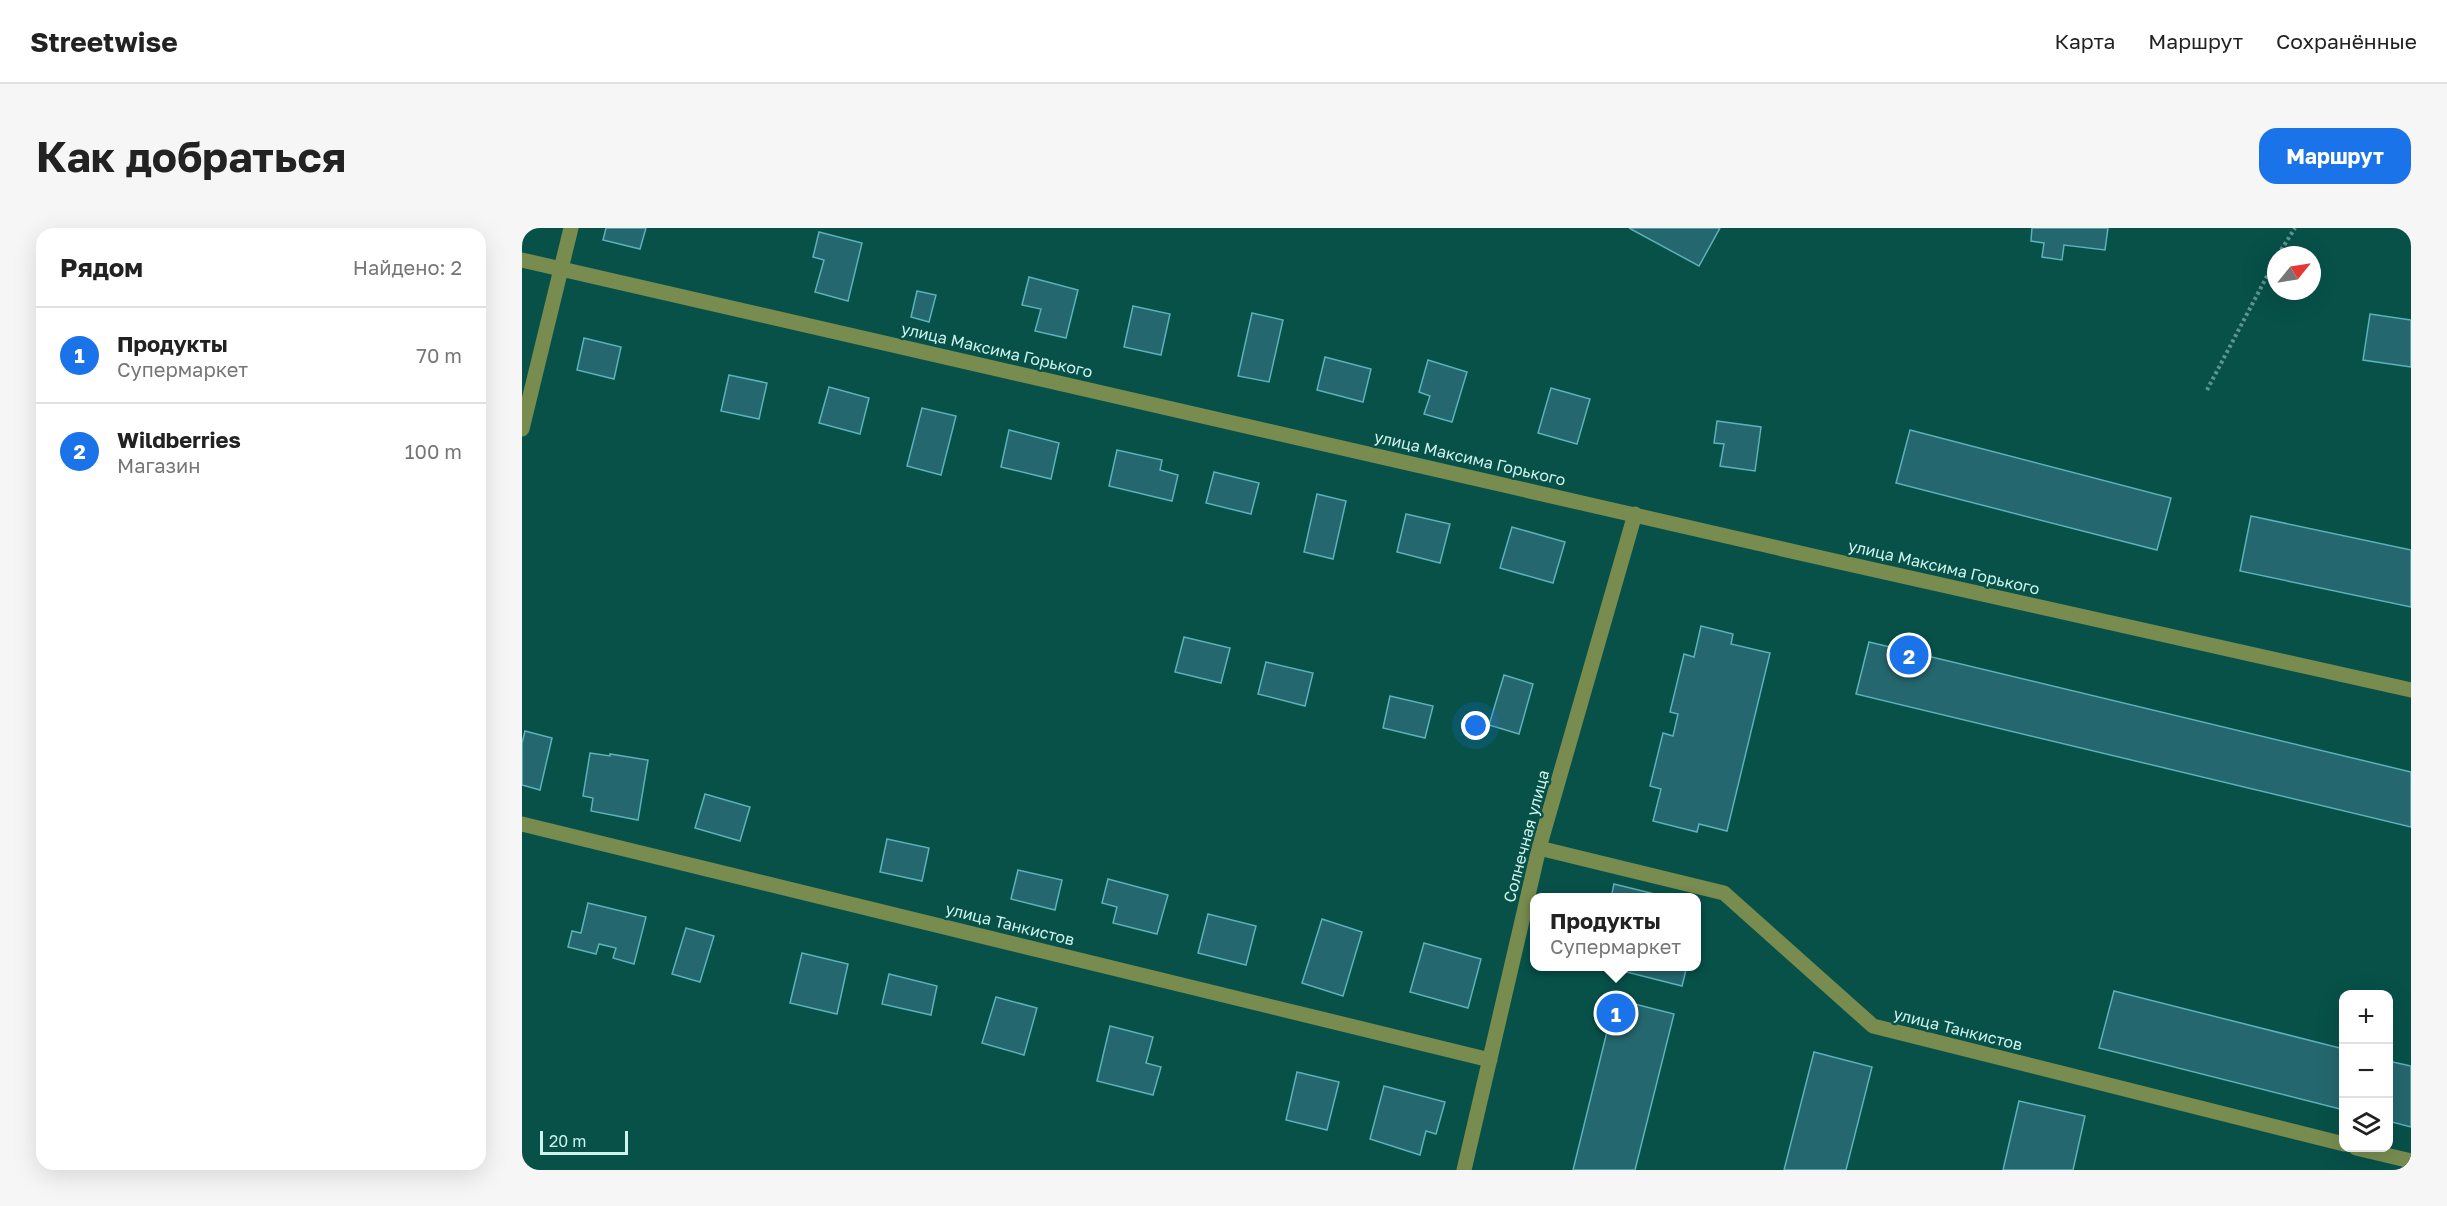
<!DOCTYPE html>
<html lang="ru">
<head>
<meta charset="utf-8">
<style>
  :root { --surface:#fff; --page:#f6f6f6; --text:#222; --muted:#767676; --line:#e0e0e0; --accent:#1a73e8 }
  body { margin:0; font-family:"Golos Text",sans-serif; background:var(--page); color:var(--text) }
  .controls { position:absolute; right:18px; bottom:18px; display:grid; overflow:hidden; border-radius:12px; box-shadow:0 6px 24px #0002 }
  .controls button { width:54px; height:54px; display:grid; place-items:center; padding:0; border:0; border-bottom:2px solid var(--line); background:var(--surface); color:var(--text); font:30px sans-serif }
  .compass { position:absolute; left:1745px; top:18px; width:54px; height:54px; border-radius:50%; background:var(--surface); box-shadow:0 6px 24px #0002; rotate:60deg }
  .scale { position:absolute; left:18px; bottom:15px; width:88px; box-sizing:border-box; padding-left:6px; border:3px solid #ccf3ec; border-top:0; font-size:16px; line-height:21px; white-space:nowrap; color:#ccf3ec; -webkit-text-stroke:4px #075149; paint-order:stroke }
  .you { position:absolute; left:954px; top:498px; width:21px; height:21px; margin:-15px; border:4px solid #fff; border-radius:50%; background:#1a73e8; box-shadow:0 0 0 9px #1a73e833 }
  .badge { display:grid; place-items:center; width:39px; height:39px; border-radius:50%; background:var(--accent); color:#fff; font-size:20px; font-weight:700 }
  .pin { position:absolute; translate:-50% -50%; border:3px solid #fff; box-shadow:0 2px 6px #0006 }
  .popup { position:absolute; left:1008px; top:665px; width:171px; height:78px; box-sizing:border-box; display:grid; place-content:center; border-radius:12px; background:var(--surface); filter:drop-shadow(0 2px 4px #0005); font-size:20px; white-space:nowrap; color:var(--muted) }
  .popup b { font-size:22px; color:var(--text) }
  .popup::after { content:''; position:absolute; left:50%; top:100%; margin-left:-12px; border:12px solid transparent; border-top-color:var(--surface) }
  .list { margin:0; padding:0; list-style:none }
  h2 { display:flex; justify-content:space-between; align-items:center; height:78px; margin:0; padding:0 24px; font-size:26px }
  h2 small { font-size:20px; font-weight:400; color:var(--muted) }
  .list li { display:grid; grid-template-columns:39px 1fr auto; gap:18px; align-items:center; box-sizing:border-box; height:96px; padding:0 24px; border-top:2px solid var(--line) }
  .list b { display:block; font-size:22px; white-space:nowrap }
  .list p { margin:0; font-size:20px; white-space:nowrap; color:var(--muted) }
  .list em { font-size:20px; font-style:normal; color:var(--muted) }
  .icon { flex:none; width:33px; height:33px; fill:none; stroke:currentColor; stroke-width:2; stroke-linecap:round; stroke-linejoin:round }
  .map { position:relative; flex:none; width:1889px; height:942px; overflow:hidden; border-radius:18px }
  header { display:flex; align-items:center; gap:36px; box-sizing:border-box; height:84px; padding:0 30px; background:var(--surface); border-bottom:2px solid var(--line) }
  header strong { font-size:28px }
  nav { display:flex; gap:33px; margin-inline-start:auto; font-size:21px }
  .intro { display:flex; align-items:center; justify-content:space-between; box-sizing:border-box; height:144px; padding:0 36px }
  h1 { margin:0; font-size:42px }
  .button { padding:15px 27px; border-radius:18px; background:var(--accent); color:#fff; font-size:21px; font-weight:700 }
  main { display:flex; gap:36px; padding:0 36px }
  aside { flex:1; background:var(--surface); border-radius:18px; box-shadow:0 6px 24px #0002 }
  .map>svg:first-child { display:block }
  .building { fill:#25676e; stroke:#5cb1ba; stroke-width:1.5 }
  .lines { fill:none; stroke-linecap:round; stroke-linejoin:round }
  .path { stroke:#5c978f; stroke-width:4; stroke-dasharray:3 3; stroke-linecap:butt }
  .minor { stroke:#788c4f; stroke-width:15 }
  .labels { text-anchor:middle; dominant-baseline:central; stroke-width:5; stroke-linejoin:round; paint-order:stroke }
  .street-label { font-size:16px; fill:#ccf3ec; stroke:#075149 }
</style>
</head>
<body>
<header>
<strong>Streetwise</strong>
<nav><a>Карта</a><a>Маршрут</a><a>Сохранённые</a></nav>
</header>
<div class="intro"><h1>Как добраться</h1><a class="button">Маршрут</a></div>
<main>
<aside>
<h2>Рядом<small>Найдено: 2</small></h2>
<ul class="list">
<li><span class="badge">1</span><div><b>Продукты</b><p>Супермаркет</p></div><em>70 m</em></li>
<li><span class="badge">2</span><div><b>Wildberries</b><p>Магазин</p></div><em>100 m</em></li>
</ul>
</aside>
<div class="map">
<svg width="1889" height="942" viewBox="0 0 1889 942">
  <rect width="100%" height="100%" fill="#075149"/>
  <path class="building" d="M84,0H124L118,21L81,12Z
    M1107,0H1198L1177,38Z
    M1510,0H1586L1583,22L1542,17L1540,32L1520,29L1522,15L1509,13Z
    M297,4L340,15L326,73L293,64L302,32L291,29Z
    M507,49L556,62L544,110L513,103L519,81L500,77Z
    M395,63L414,67L407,94L389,89Z
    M611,78L648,86L639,127L602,119Z
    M730,85L761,92L747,154L716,148Z
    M1848,86L1889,92V139L1841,132Z
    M62,110L99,119L92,151L55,142Z
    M803,129L849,141L841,174L795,162Z
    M906,132L945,144L930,194L902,186L908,168L897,164Z
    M207,147L245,155L237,191L199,183Z
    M307,159L347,170L338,206L297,195Z
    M1029,160L1068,171L1055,216L1016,205Z
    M400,180L434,188L419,247L385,238Z
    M1195,193L1239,199L1233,243L1198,238L1202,216L1192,215Z
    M487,202L537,215L529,251L479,239Z
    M1388,202L1649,270L1635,322L1374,255Z
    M595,222L640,232L638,242L656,247L650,273L587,258Z
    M692,244L737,255L729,286L684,275Z
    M795,266L824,273L811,331L782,324Z
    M884,286L928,296L918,335L875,324Z
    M1729,288L1889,322V379L1718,343Z
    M990,299L1043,314L1031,355L978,340Z
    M1179,398L1211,406L1209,416L1248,425L1205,603L1177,596L1175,604L1131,593L1139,561L1128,558L1141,505L1151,508L1156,486L1148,484L1162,426L1172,429Z
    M662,409L708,420L699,455L653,444Z
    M1347,414L1889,544V599L1334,466Z
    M744,434L791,445L783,478L736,466Z
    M982,447L1011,456L997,506L967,497Z
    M868,468L911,478L903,510L861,500Z
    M3,503L30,510L18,562L0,557V515Z
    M68,525L88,528V526L126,532L116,592L69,583L71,570L61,568Z
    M183,566L228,579L218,613L173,600Z
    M365,611L407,620L400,653L358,644Z
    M496,642L540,652L533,682L489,671Z
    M586,651L646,667L635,706L591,695L595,679L580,675Z
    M1092,656L1149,670H1089Z
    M66,675L124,689L112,736L91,730L94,720L77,716L74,726L46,719L50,703L59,705Z
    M686,686L734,698L724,737L676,725Z
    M800,691L840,704L821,768L780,755Z
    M164,700L192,708L178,754L150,746Z
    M902,715L959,731L946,780L888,764Z
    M280,725L326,736L315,786L268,775Z
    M1081,738H1165L1160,758Z
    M367,746L415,758L409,787L360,776Z
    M1592,763L1822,821V882L1577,820Z
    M474,769L515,780L502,827L460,815Z
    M1093,771L1152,786L1113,942H1051Z
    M588,798L631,809L624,835L639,839L631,867L575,853Z
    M1292,824L1350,839L1324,942H1262Z
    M1866,833L1889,838V899L1866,893Z
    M775,844L817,854L805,902L764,892Z
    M862,858L923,874L914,906L904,903L898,927L848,911Z
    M1497,873L1563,888L1551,942H1481Z"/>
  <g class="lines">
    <path class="path" d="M1756,27L1773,0
      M1685,162L1754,31"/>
    <path class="minor" d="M0,32L1313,333L1889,462
      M0,201L49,0
      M0,596L968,832
      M1017,620L1202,665L1351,798L1822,916
      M1834,920L1889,933L1887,942
      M942,942L1017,620L1113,286"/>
  </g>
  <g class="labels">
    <g class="street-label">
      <text transform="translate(475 122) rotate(13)">улица Максима Горького</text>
      <text transform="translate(948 230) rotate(13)">улица Максима Горького</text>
      <text transform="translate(1422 339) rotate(13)">улица Максима Горького</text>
      <text transform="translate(1004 608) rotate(-75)">Солнечная улица</text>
      <text transform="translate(488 696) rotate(14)">улица Танкистов</text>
      <text transform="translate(1436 801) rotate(14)">улица Танкистов</text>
    </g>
  </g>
</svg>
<div class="controls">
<button>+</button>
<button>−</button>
<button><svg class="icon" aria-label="layers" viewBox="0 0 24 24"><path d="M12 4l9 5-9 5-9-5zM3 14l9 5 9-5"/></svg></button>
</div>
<svg class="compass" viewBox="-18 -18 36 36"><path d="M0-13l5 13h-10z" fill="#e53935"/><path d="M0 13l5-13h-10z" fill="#767676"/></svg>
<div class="scale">20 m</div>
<div class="you"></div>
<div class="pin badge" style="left:1094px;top:785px">1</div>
<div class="popup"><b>Продукты</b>Супермаркет</div>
<div class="pin badge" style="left:1387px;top:427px">2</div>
</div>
</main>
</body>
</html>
